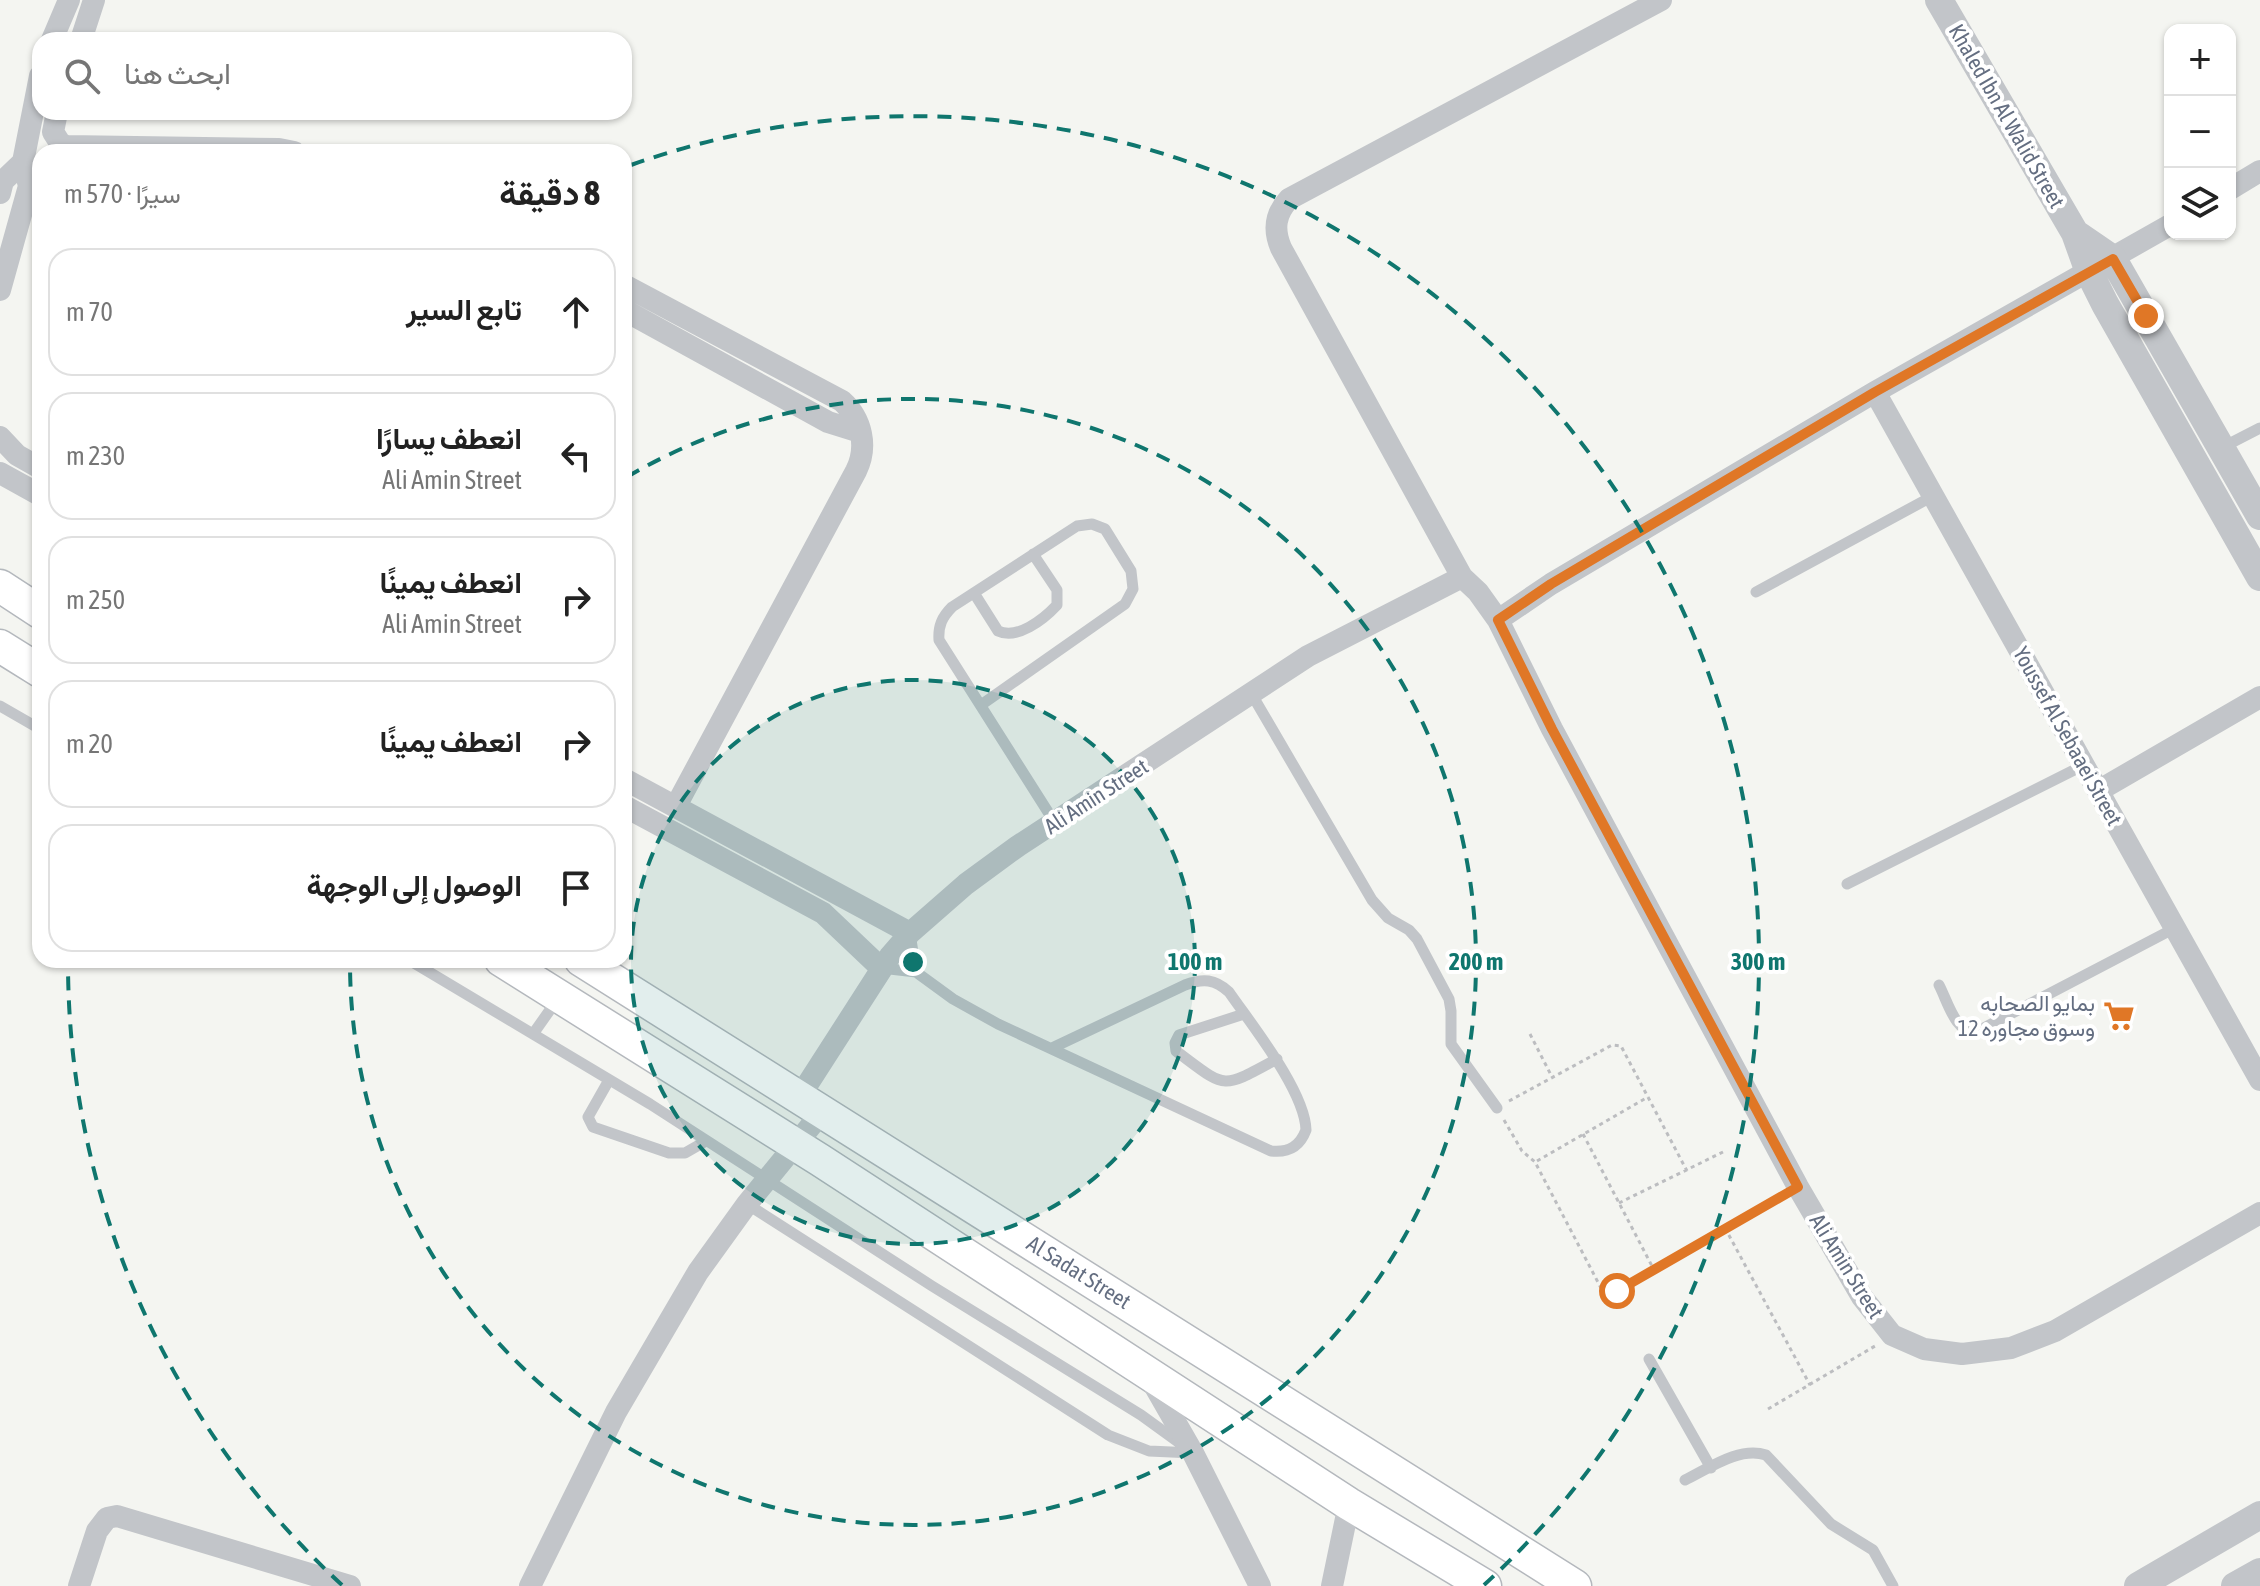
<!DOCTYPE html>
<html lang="ar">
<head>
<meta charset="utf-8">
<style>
  :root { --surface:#fff; --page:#f6f6f6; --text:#222; --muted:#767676; --line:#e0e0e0 }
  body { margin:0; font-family:"Asap Condensed",Vazirmatn,sans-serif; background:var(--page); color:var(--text); direction:rtl }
  .controls { position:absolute; right:24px; top:24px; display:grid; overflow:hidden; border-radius:16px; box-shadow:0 2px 6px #0004 }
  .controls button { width:72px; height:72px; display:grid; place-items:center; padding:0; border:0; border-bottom:2px solid var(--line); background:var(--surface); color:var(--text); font:40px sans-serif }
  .stop { position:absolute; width:24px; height:24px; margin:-18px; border:6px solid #e07726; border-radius:50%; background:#fff }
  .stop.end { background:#e07726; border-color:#fff; box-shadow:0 2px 8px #0008 }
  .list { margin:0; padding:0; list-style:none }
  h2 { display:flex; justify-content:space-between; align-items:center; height:104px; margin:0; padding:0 32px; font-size:34px }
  h2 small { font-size:26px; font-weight:400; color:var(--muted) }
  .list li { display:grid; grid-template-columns:52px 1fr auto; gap:24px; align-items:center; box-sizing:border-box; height:128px; margin:0 16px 16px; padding:0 16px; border:2px solid var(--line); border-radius:24px }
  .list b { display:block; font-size:30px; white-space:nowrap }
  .list p { margin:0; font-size:26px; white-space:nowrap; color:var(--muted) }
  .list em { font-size:26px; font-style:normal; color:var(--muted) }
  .icon { flex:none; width:44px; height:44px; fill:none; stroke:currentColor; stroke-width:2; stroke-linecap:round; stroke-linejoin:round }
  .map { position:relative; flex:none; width:2260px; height:1586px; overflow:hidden; direction:ltr }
  .search { position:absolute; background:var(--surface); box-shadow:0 2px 6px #0004; left:32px; top:32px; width:600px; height:88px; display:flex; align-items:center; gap:20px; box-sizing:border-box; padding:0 28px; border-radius:24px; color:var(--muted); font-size:30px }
  .panel { position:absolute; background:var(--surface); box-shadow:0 2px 6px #0004; left:32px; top:144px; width:600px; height:824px; border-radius:24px; direction:rtl }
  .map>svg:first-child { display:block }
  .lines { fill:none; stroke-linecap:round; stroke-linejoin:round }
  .secondary-casing { stroke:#b4b8bd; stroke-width:35 }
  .path { stroke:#bcbdc0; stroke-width:3; stroke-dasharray:4 4; stroke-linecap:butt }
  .service { stroke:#c2c5c9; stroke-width:11 }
  .minor { stroke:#c2c5c9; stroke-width:22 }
  .tertiary { stroke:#c2c5c9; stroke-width:28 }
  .secondary { stroke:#fff; stroke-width:32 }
  .route { stroke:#e07726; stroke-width:10 }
  .ring { fill:none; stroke:#0f766e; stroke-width:4; stroke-dasharray:14 10 }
  .labels { text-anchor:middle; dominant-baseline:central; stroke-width:8; stroke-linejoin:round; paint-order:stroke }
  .street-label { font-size:22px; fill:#646e81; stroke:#fff }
  .poi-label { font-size:22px; fill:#646e81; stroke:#fff; text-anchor:end }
  .centre { fill:#0f766e; stroke:#fff; stroke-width:4 }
  .ring-label { font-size:24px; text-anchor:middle; font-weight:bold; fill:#0f766e; stroke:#fff; stroke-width:8; stroke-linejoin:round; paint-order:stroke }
</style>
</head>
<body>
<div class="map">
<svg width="2260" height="1586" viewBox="0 0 2260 1586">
  <rect width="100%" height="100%" fill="#f4f5f1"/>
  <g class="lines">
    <defs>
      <path id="secondary" d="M0,586L40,612
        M0,646L40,671
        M501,960L820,1160L1349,1504L1485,1586
        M581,960L1575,1586"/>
    </defs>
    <use href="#secondary" class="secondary-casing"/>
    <path class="path" d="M1530,1034L1552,1077
      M1509,1101L1612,1045L1621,1046L1687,1171
      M1504,1120L1522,1151L1535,1162L1601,1288L1608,1292L1617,1291L1780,1197
      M1583,1134L1653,1268
      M1537,1161L1648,1097
      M1619,1203L1723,1152
      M1725,1228L1810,1385
      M1768,1409L1875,1346"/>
    <path class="service" d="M2223,447L2260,428
      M1756,592L1933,496
      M974,593L998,631C1017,640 1043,620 1057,605V590L1033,554
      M1251,693L1372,900L1388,918L1409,930L1417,939L1449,999L1451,1011V1044L1497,1108
      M981,705L1125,604L1133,589L1131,571L1105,529L1092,524L1077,526L952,607C942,617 938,626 939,640L1055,823
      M0,706L40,729
      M1847,884L2084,765
      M910,933L916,972
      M409,960L650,1104L932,1286L1141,1415L1181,1444
      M881,968L916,972L953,999L998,1024L1271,1151C1289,1153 1300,1146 1306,1130C1305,1091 1251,1024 1229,992C1215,979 1203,978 1185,985L1052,1048
      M1939,985C1948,1002 1955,1033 1976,1032L2175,928
      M1244,1014L1179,1035L1175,1043L1176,1051C1227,1089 1220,1090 1277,1059
      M533,1034L557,1000
      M609,1080L588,1117L593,1127L669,1153H685L706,1141
      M747,1204L1108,1435L1149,1451L1193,1453
      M1649,1359L1711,1468
      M1685,1480C1708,1469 1739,1446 1766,1455L1831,1524L1873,1550L1893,1586"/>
    <path class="minor" d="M52,40L69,0
      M81,40L94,0
      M57,112L53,132L60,143L66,146L279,149L294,152
      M2230,189L2260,171
      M0,193L3,181L23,162
      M2170,225L1875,392L1551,584L1498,620L1552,729L1798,1187L1862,1297L1892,1335L1924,1349L1962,1354L2011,1348L2055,1331L2260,1213
      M624,285L842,401C862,419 868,447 856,471L676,806
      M0,290L29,186L23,162L40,76
      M624,310L828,422L860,432
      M1875,392L2260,1080
      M0,437L17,455L40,468
      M0,473L40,495
      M1498,620L1478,592L1462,577L1281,248C1273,229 1275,214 1289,199L1661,0
      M624,779L910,933
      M2098,791L2260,697
      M624,806L823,913L881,968
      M800,1096L890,956L910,933L966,884L1018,846L1308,656L1462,577
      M1150,1378L1193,1453L1260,1586
      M79,1586L97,1531L107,1518L117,1516L350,1586
      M530,1586L616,1412L698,1272L747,1204L823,1111
      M1332,1586L1349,1504"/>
    <path class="tertiary" d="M1939,0L2075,233L2089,272L2105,304L2260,577
      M2075,233L2113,259L2260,516
      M2138,1586L2260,1515
      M2235,1586L2260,1572"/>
    <use href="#secondary" class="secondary"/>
  </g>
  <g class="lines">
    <path class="route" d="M1617,1291L1798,1187L1552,729L1498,620L1551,584L1875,392L2113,259L2146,316"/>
  </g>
  <circle cx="913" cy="962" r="282" fill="#0f766e" fill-opacity=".12"/>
  <g class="ring">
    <circle cx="913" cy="962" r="282"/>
    <path d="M627 477A563 563 0 1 1 350 962"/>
    <path d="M342 1585A845 845 0 0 1 68 962M631 165A845 845 0 0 1 1484 1585"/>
  </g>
  <defs>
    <symbol id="supermarket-bare" viewBox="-9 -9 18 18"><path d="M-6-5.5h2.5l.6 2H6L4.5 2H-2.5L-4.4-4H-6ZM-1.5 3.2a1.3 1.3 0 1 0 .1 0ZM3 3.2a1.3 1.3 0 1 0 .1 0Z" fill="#e07726" stroke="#fff" stroke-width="2.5" paint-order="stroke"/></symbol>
  </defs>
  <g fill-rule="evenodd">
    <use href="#supermarket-bare" x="2097" y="994" width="44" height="44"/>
  </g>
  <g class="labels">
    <g class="street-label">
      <text transform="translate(2007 116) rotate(60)">Khaled Ibn Al Walid Street</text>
      <text transform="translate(2068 736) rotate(61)">Youssef Al Sebaaei Street</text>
      <text transform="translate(1096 796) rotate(-33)">Ali Amin Street</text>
      <text transform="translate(1847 1266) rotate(58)">Ali Amin Street</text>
      <text transform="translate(1079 1272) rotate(32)">Al Sadat Street</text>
    </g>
    <g class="poi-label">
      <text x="2095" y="1003">بمايو الصحابه<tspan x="2095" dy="25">وسوق مجاوره 12</tspan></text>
    </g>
  </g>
  <circle cx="913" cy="962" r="12" class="centre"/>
  <g class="ring-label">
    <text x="1195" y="970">100 m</text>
    <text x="1476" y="970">200 m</text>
    <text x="1758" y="970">300 m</text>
  </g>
</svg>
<div class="controls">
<button>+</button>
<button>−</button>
<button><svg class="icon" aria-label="layers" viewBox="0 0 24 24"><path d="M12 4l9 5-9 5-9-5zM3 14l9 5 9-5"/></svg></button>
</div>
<div class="stop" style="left:1617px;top:1291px"></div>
<div class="stop end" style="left:2146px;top:316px"></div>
<div class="search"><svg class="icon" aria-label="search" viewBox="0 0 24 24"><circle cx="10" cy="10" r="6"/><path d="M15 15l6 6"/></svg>ابحث هنا</div>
<section class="panel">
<h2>8 دقيقة<small>سيرًا · 570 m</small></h2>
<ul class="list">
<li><svg class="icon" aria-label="ahead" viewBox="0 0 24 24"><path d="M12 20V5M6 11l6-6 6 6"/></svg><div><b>تابع السير</b></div><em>70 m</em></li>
<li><svg class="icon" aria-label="left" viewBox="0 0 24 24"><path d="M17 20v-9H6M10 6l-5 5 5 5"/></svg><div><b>انعطف يسارًا</b><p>Ali Amin Street</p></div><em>230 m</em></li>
<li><svg class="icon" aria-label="right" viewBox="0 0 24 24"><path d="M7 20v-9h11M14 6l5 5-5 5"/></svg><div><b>انعطف يمينًا</b><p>Ali Amin Street</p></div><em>250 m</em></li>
<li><svg class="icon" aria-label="right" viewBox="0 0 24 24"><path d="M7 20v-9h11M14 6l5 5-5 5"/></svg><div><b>انعطف يمينًا</b></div><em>20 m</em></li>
<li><svg class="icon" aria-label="arrive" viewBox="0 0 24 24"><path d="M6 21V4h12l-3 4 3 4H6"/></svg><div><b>الوصول إلى الوجهة</b></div></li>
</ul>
</section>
</div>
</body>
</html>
